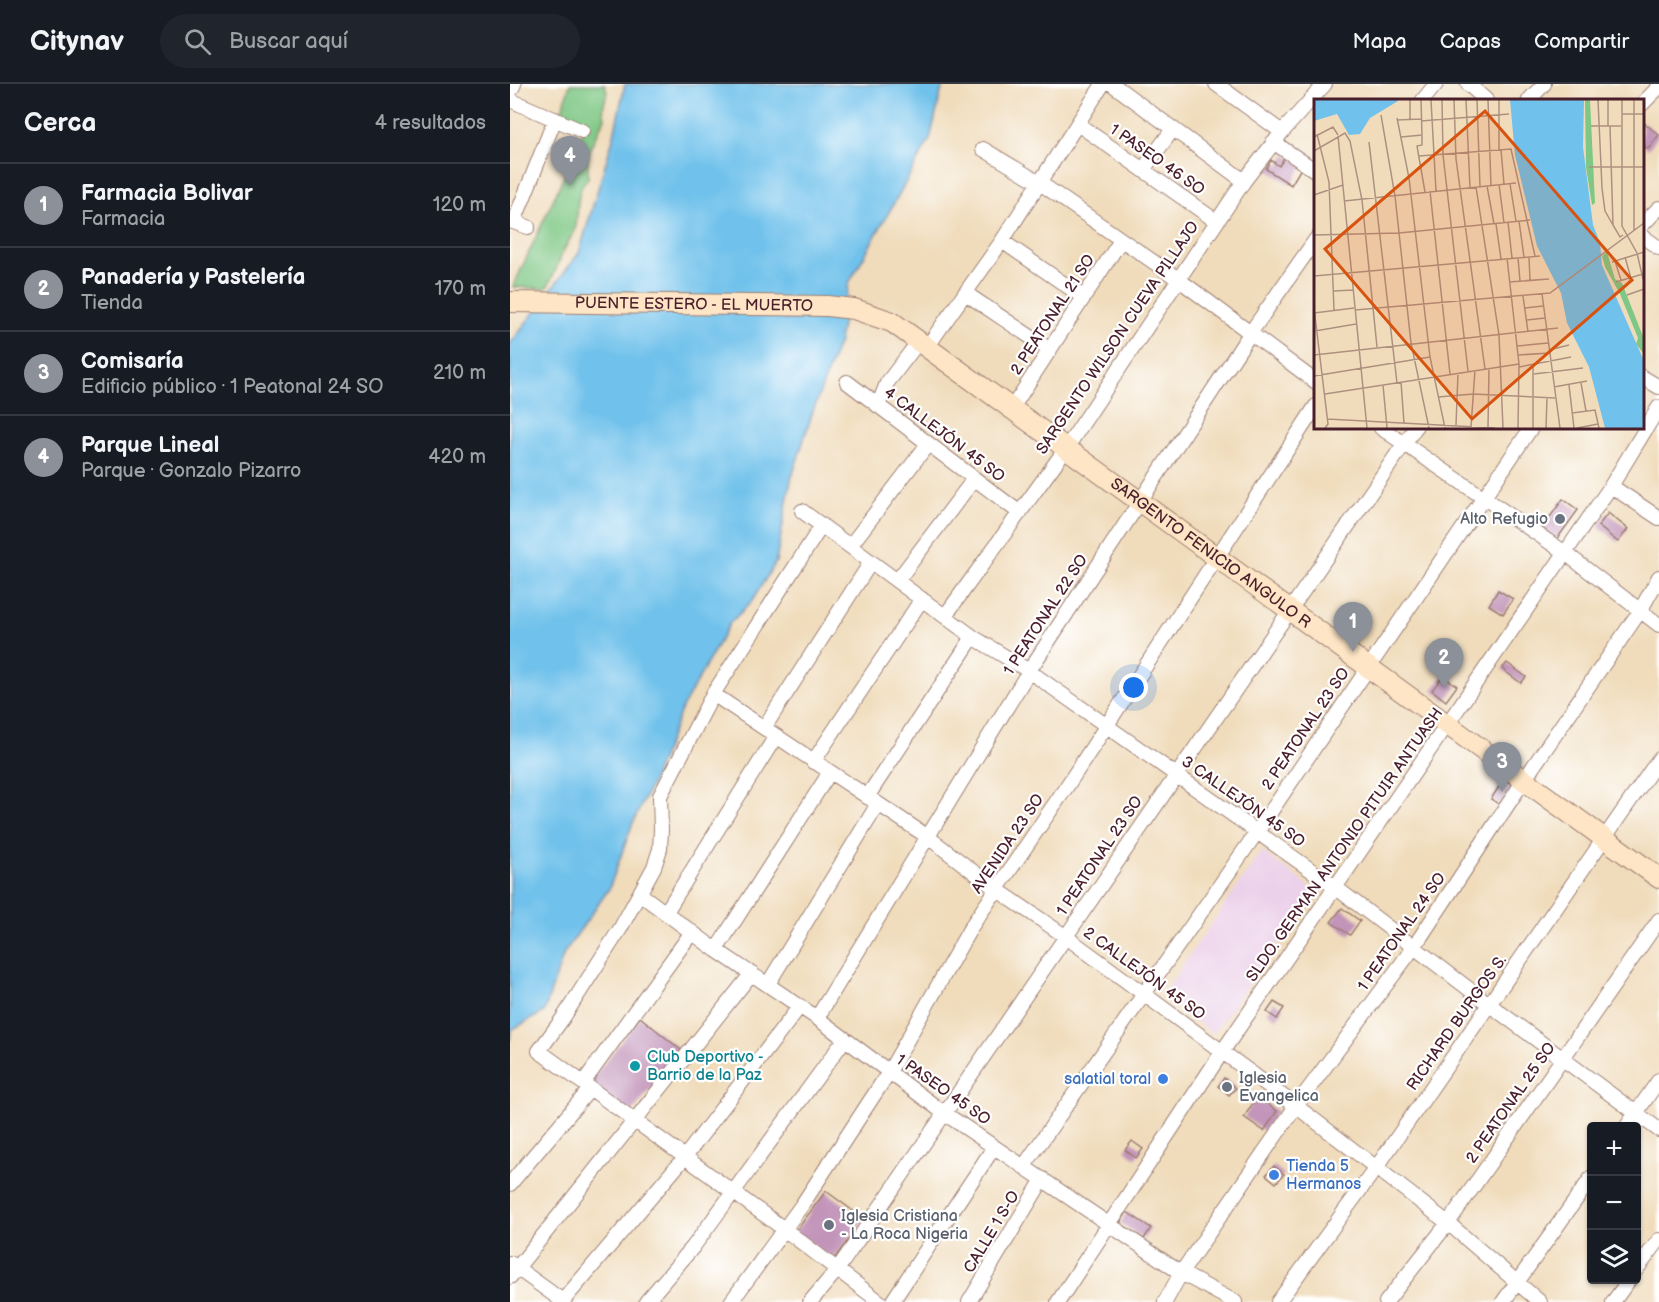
<!DOCTYPE html>
<html lang="es">
<head>
<meta charset="utf-8">
<style>
  :root { --surface:#171b24; --page:#20242c; --text:#f1f3f6; --muted:#9ea1a6; --line:#363941; --accent:#8c9099 }
  body { margin:0; font-family:"Balsamiq Sans",sans-serif; background:var(--page); color:var(--text) }
  .controls { position:absolute; right:18px; bottom:18px; display:grid; overflow:hidden; border-radius:6px; box-shadow:0 2px 4px #0004 }
  .controls button { width:54px; height:54px; display:grid; place-items:center; padding:0; border:0; border-bottom:2px solid var(--line); background:var(--surface); color:var(--text); font:30px sans-serif }
  .you { position:absolute; left:624px; top:604px; width:21px; height:21px; margin:-15px; border:4px solid #fff; border-radius:50%; background:#1a73e8; box-shadow:0 0 0 9px #1a73e833 }
  .badge { display:grid; place-items:center; width:39px; height:39px; border-radius:50%; background:var(--accent); color:#fff; font-size:20px; font-weight:700 }
  .pin { position:absolute; translate:-50% -50px; filter:drop-shadow(0 2px 3px #0008) }
  .pin::after { content:''; position:absolute; top:32px; width:21px; height:18px; background:inherit; clip-path:polygon(0 0,100% 0,50% 100%) }
  .list { margin:0; padding:0; list-style:none }
  h2 { display:flex; justify-content:space-between; align-items:center; height:78px; margin:0; padding:0 24px; font-size:26px }
  h2 small { font-size:20px; font-weight:400; color:var(--muted) }
  .list li { display:grid; grid-template-columns:39px 1fr auto; gap:18px; align-items:center; box-sizing:border-box; height:84px; padding:0 24px; border-top:2px solid var(--line) }
  .list b { display:block; font-size:22px; white-space:nowrap }
  .list p { margin:0; font-size:20px; white-space:nowrap; color:var(--muted) }
  .list em { font-size:20px; font-style:normal; color:var(--muted) }
  .icon { flex:none; width:33px; height:33px; fill:none; stroke:currentColor; stroke-width:2; stroke-linecap:round; stroke-linejoin:round }
  .map { position:relative; flex:none; width:1149px; height:1218px; overflow:hidden }
  header { display:flex; align-items:center; gap:36px; box-sizing:border-box; height:84px; padding:0 30px; background:var(--surface); border-bottom:2px solid var(--line) }
  header strong { font-size:28px }
  nav { display:flex; gap:33px; margin-inline-start:auto; font-size:21px }
  .search { width:420px; height:54px; background:var(--page); display:flex; align-items:center; gap:15px; box-sizing:border-box; padding:0 21px; border-radius:33px; color:var(--muted); font-size:22px }
  main { display:flex }
  aside { flex:1; background:var(--surface) }
  .map>svg:first-child { display:block }
  .built { fill:#ecd1ea }
  .green { fill:#7ec784; stroke:#647358; stroke-width:1.5 }
  .water { fill:#70c1eb; stroke:#5d708b; stroke-width:1.5 }
  .building { fill:#c294ba }
  .lines { fill:none; stroke-linecap:round; stroke-linejoin:round }
  .street-casing { stroke:#9d7e73; stroke-width:16 }
  .secondary-casing { stroke:#9d7e73; stroke-width:22 }
  .street { stroke:#fff; stroke-width:14 }
  .secondary { stroke:#fde5c5; stroke-width:20 }
  .worship-dot { fill:#6b7280; stroke:#fff; stroke-width:2 }
  .culture-dot { fill:#0f9aa8; stroke:#fff; stroke-width:2 }
  .shop-dot { fill:#3f7fe0; stroke:#fff; stroke-width:2 }
  .labels { text-anchor:middle; dominant-baseline:central; stroke-width:4.5; stroke-linejoin:round; paint-order:stroke }
  .street-label { font-size:16px; fill:#4a1f2b; stroke:#fff }
  .worship-label { font-size:16px; fill:#5b616d; stroke:#fff; text-anchor:start }
  .culture-label { font-size:16px; fill:#0d838f; stroke:#fff; text-anchor:start }
  .shop-label { font-size:16px; fill:#366cbe; stroke:#fff; text-anchor:end }
  .inset-road { fill:none; stroke:#ae9081; stroke-width:1.5 }
  .view { fill:#d8530f; fill-opacity:0.15; stroke:#d8530f; stroke-width:3 }
  .inset-edge { fill:none; stroke:#4a1f2b; stroke-width:3 }
</style>
</head>
<body>
<header>
<strong>Citynav</strong>
<div class="search"><svg class="icon" aria-label="search" viewBox="0 0 24 24"><circle cx="10" cy="10" r="6"/><path d="M15 15l6 6"/></svg>Buscar aquí</div>
<nav><a>Mapa</a><a>Capas</a><a>Compartir</a></nav>
</header>
<main>
<aside>
<h2>Cerca<small>4 resultados</small></h2>
<ul class="list">
<li><span class="badge">1</span><div><b>Farmacia Bolivar</b><p>Farmacia</p></div><em>120 m</em></li>
<li><span class="badge">2</span><div><b>Panadería y Pastelería</b><p>Tienda</p></div><em>170 m</em></li>
<li><span class="badge">3</span><div><b>Comisaría</b><p>Edificio público · 1 Peatonal 24 SO</p></div><em>210 m</em></li>
<li><span class="badge">4</span><div><b>Parque Lineal</b><p>Parque · Gonzalo Pizarro</p></div><em>420 m</em></li>
</ul>
</aside>
<div class="map">
<svg width="1149" height="1218" viewBox="0 0 1149 1218">
  <rect width="100%" height="100%" fill="#fff"/>
  <filter id="ink" filterUnits="userSpaceOnUse"><feTurbulence type="fractalNoise" baseFrequency=".0167" numOctaves="2"/><feDisplacementMap in="SourceGraphic" scale="12" xChannelSelector="R" yChannelSelector="G"/><feConvolveMatrix kernelMatrix="1 2 1 2 8 2 1 2 1" color-interpolation-filters="sRGB"/></filter>
  <filter id="wash" filterUnits="userSpaceOnUse"><feTurbulence type="fractalNoise" baseFrequency=".008" numOctaves="4" result="noise"/><feDisplacementMap in="SourceGraphic" scale="24" xChannelSelector="R" yChannelSelector="G"/><feGaussianBlur stdDeviation="1.35" result="paint"/><feColorMatrix in="noise" values="0 0 0 0 0 0 0 0 0 0 0 0 0 0 0 0 0 1.4 0 .05"/><feComposite in="paint" operator="in"/></filter>
  <g filter="url(#wash)">
    <rect width="100%" height="100%" fill="#f0dcbb"/>
    <path class="built" d="M752,767L805,807L703,950L652,911Z"/>
    <path class="green" d="M60,0H95L97,9L93,24L95,34L82,60L78,74V95C64,105 70,130 65,145C62,153 55,162 52,170C47,183 43,194 36,205L3,203L66,66L72,47L52,26Z"/>
    <path class="water" d="M115,0H433L420,55L339,199L329,257L302,330L281,396L266,478L242,517L220,539L172,624L144,694L122,741L99,805L54,869L34,928L3,945L0,956V260L69,169L104,51Z"/>
    <g id="blocks">
      <path class="building" d="M1132,37L1149,51L1138,65L1132,60Z
        M776,71L793,81L781,101L756,85L761,76L769,82Z
        M1053,415L1068,426L1047,455L1032,444Z
        M1098,429L1118,445L1108,458L1088,442Z
        M988,506L1003,515L993,530L979,521Z
        M997,579L1016,593L1011,599L992,585Z
        M933,592L947,602L936,617L922,606Z
        M994,695L1003,701L990,721L981,715Z
        M832,824L850,837L840,851L821,838Z
        M764,918L774,924L767,935L757,928Z
        M130,933L171,966L120,1031L79,999Z
        M714,994L726,1004L719,1011L708,1002Z
        M747,1013L767,1027L754,1047L734,1033Z
        M622,1057L633,1065L626,1074L615,1066Z
        M764,1082L774,1090L766,1099L756,1091Z
        M316,1107L354,1135L323,1176L285,1148Z
        M617,1128L641,1144L634,1155L610,1139Z"/>
    </g>
  </g>
  <g filter="url(#ink)">
    <use href="#blocks" fill-opacity="0" stroke="#9d7e73" stroke-width="1.5"/>
    <g class="lines">
      <defs>
        <path id="street" d="M602,0L734,97
          M706,0L772,48
          M958,0L976,16
          M0,8L4,0
          M0,16L72,47
          M913,16L926,0
          M1019,16L1034,0
          M1132,20L1149,3
          M569,41L706,137
          M763,58L806,87
          M473,65L530,99L668,195L806,298
          M633,86L663,45
          M0,137L18,143
          M4,138L45,35
          M1132,141L1149,124
          M1132,152L1149,164
          M492,157L573,213
          M455,209L540,266
          M417,263L492,157L593,0
          M1132,293L1149,303
          M337,298L510,429
          M368,322L377,299L409,257
          M502,324L611,156
          M871,344L1054,468L1149,541
          M1101,402L1149,434
          M292,427L463,553L519,587L825,803L980,921L1149,1046
          M312,441L203,610L150,712L151,746L150,765L144,783L110,845L53,934L29,967L274,1145L370,1218
          M340,462L418,360
          M387,497L464,395
          M435,532L557,363L734,97L772,48L815,0
          M203,610L418,753L486,805L555,852L786,1022L938,1139L1030,1218
          M254,644L361,478
          M303,678L412,515
          M357,713L463,553
          M130,810L206,866L307,934L434,1029L671,1189L725,1218
          M156,828L266,652
          M206,866L320,688
          M258,900L368,720
          M307,934L519,587L741,248L806,155
          M73,999L182,848
          M1117,1042L1149,996
          M514,1082L747,748L1021,344
          M0,1100L80,1005
          M0,1179L54,1218
          M1126,1186L1149,1156
          M0,1193L242,889
          M52,1218L174,1074L290,922
          M136,1218L183,1163L335,955
          M221,1218L292,1121L379,988L461,843L557,702L806,322
          M300,1218L327,1186L905,344
          M382,1218L484,1063
          M459,1218L533,1095
          M548,1218L712,968L1101,402L1149,323
          M655,1218L671,1189L786,1022L904,863L1014,696L1130,527L1149,493
          M768,1218L866,1084L1149,675
          M876,1218L938,1139L1149,836
          M993,1218L1082,1093
          M1103,1218L1119,1196"/>
        <g id="secondary">
          <path id="s1" d="M0,218L317,222L344,225L382,238L1149,794"/>
        </g>
      </defs>
      <use href="#street" class="street-casing"/>
      <use href="#secondary" class="secondary-casing"/>
      <use href="#street" class="street"/>
      <use href="#secondary" class="secondary"/>
    </g>
  </g>
  <g class="worship-dot">
    <circle cx="1050" cy="435" r="6"/>
    <circle cx="717" cy="1003" r="6"/>
    <circle cx="319" cy="1141" r="6"/>
  </g>
  <circle class="culture-dot" cx="125" cy="982" r="6"/>
  <g class="shop-dot">
    <circle cx="653" cy="995" r="6"/>
    <circle cx="764" cy="1091" r="6"/>
  </g>
  <g class="labels">
    <g class="street-label">
      <text transform="translate(647 76) rotate(35)">1 PASEO 46 SO</text>
      <text stroke="none"><textPath href="#s1" startOffset="184">PUENTE ESTERO - EL MUERTO</textPath></text>
      <text transform="translate(543 231) rotate(-57)">2 PEATONAL 21 SO</text>
      <text transform="translate(608 254) rotate(-56)">SARGENTO WILSON CUEVA PILLAJO</text>
      <text transform="translate(434 351) rotate(37)">4 CALLEJÓN 45 SO</text>
      <text stroke="none"><textPath href="#s1" startOffset="778">SARGENTO FENICIO ANGULO R</textPath></text>
      <text transform="translate(536 531) rotate(-57)">1 PEATONAL 22 SO</text>
      <text transform="translate(796 645) rotate(-56)">2 PEATONAL 23 SO</text>
      <text transform="translate(733 718) rotate(35)">3 CALLEJÓN 45 SO</text>
      <text transform="translate(498 760) rotate(-56)">AVENIDA 23 SO</text>
      <text transform="translate(835 761) rotate(-55)">SLDO. GERMAN ANTONIO PITUIR ANTUASH</text>
      <text transform="translate(590 772) rotate(-56)">1 PEATONAL 23 SO</text>
      <text transform="translate(892 848) rotate(-55)">1 PEATONAL 24 SO</text>
      <text transform="translate(634 890) rotate(36)">2 CALLEJÓN 45 SO</text>
      <text transform="translate(947 939) rotate(-55)">RICHARD BURGOS S.</text>
      <text transform="translate(433 1006) rotate(35)">1 PASEO 45 SO</text>
      <text transform="translate(1001 1019) rotate(-55)">2 PEATONAL 25 SO</text>
      <text transform="translate(482 1148) rotate(-59)">CALLE 1 S-O</text>
    </g>
    <g class="worship-label">
      <text x="1038" y="435" text-anchor="end">Alto Refugio</text>
      <text x="729" y="994">Iglesia<tspan x="729" dy="18">Evangelica</tspan></text>
      <text x="331" y="1132">Iglesia Cristiana<tspan x="331" dy="18">- La Roca Nigeria</tspan></text>
    </g>
    <g class="culture-label">
      <text x="137" y="973">Club Deportivo -<tspan x="137" dy="18">Barrio de la Paz</tspan></text>
    </g>
    <g class="shop-label">
      <text x="641" y="995">salatial toral</text>
      <text x="776" y="1082" text-anchor="start">Tienda 5<tspan x="776" dy="18">Hermanos</tspan></text>
    </g>
  </g>
  <g transform="translate(804 15)">
    <rect width="330" height="330" fill="#f0dcbb"/>
    <path d="M271,1H276L281,104L278,106L272,68ZM293,153L301,180L308,184L330,240V255L322,245L324,239L306,195L291,168L288,157Z" fill="#7ec784"/>
    <path d="M0,1H83L84,2L56,19L46,35L35,36L23,15L0,22ZM196,1H270L269,48L279,126L286,144L288,166L330,262V329H291L275,268L253,224L247,194L223,147L201,56Z" fill="#70c1eb"/>
    <path class="inset-road" d="M117,1L122,92M128,1L129,56L154,272M140,1L142,60L171,270M152,1L156,89M163,1L166,88M174,1L177,87M185,1V51M284,1L288,89L291,112L299,126M308,1V127L323,154L329,180M308,15H330M67,16L81,97L97,244L115,329M83,19L95,79L116,258L131,329M96,20V1M83,21L107,20M107,22L195,15M277,27H307M294,27V1M296,27L299,126L306,138L309,136M3,35L15,83L20,211M108,36V46L103,47L111,93M24,37L53,329M0,38L19,28L24,36M87,38L108,36L107,1M55,43L83,284M187,51L190,85M0,52L31,34L36,42L48,101L63,248M105,57L197,50L221,157M275,68H330M185,85L190,124M196,85L202,122M173,87L180,125M162,88L185,236L189,329M116,92L136,275M0,96L29,86M30,102L202,84M205,122L210,158M194,123L198,159M182,125L187,160M330,125V92M320,131V1M0,136L85,134L216,121M215,158L216,181M311,158L318,183M193,159L205,265L204,329M204,159L206,182M301,162L307,181M298,163L330,153M0,177L226,157M195,183L235,180M302,183L329,175M20,192L39,191M228,195L246,329M313,196L330,190M209,197L214,233M0,209L14,325L11,329M211,209L229,207M41,211L236,194L330,124M0,214L40,209M213,221L231,219M1,232L42,225M203,247L234,244M235,251L255,246M0,256L244,229M204,256L236,254M205,268L257,258M220,275L269,269M0,277L116,258M87,283L90,324M267,284L272,312M69,286L73,329M255,286L260,329M240,288L273,282M11,295L205,265M124,298L159,295L241,299M258,314L281,311L285,329M13,320L181,329M142,326L144,274M157,328L161,271M174,328L175,269M219,329V266M232,329L233,299M263,329L284,325"/>
    <path class="view" d="M171,12L318,181L158,320L11,150Z"/>
    <rect width="330" height="330" class="inset-edge"/>
  </g>
</svg>
<div class="controls">
<button>+</button>
<button>−</button>
<button><svg class="icon" aria-label="layers" viewBox="0 0 24 24"><path d="M12 4l9 5-9 5-9-5zM3 14l9 5 9-5"/></svg></button>
</div>
<div class="you"></div>
<div class="pin badge" style="left:843px;top:568px">1</div>
<div class="pin badge" style="left:934px;top:604px">2</div>
<div class="pin badge" style="left:992px;top:708px">3</div>
<div class="pin badge" style="left:60px;top:102px">4</div>
</div>
</main>
</body>
</html>
